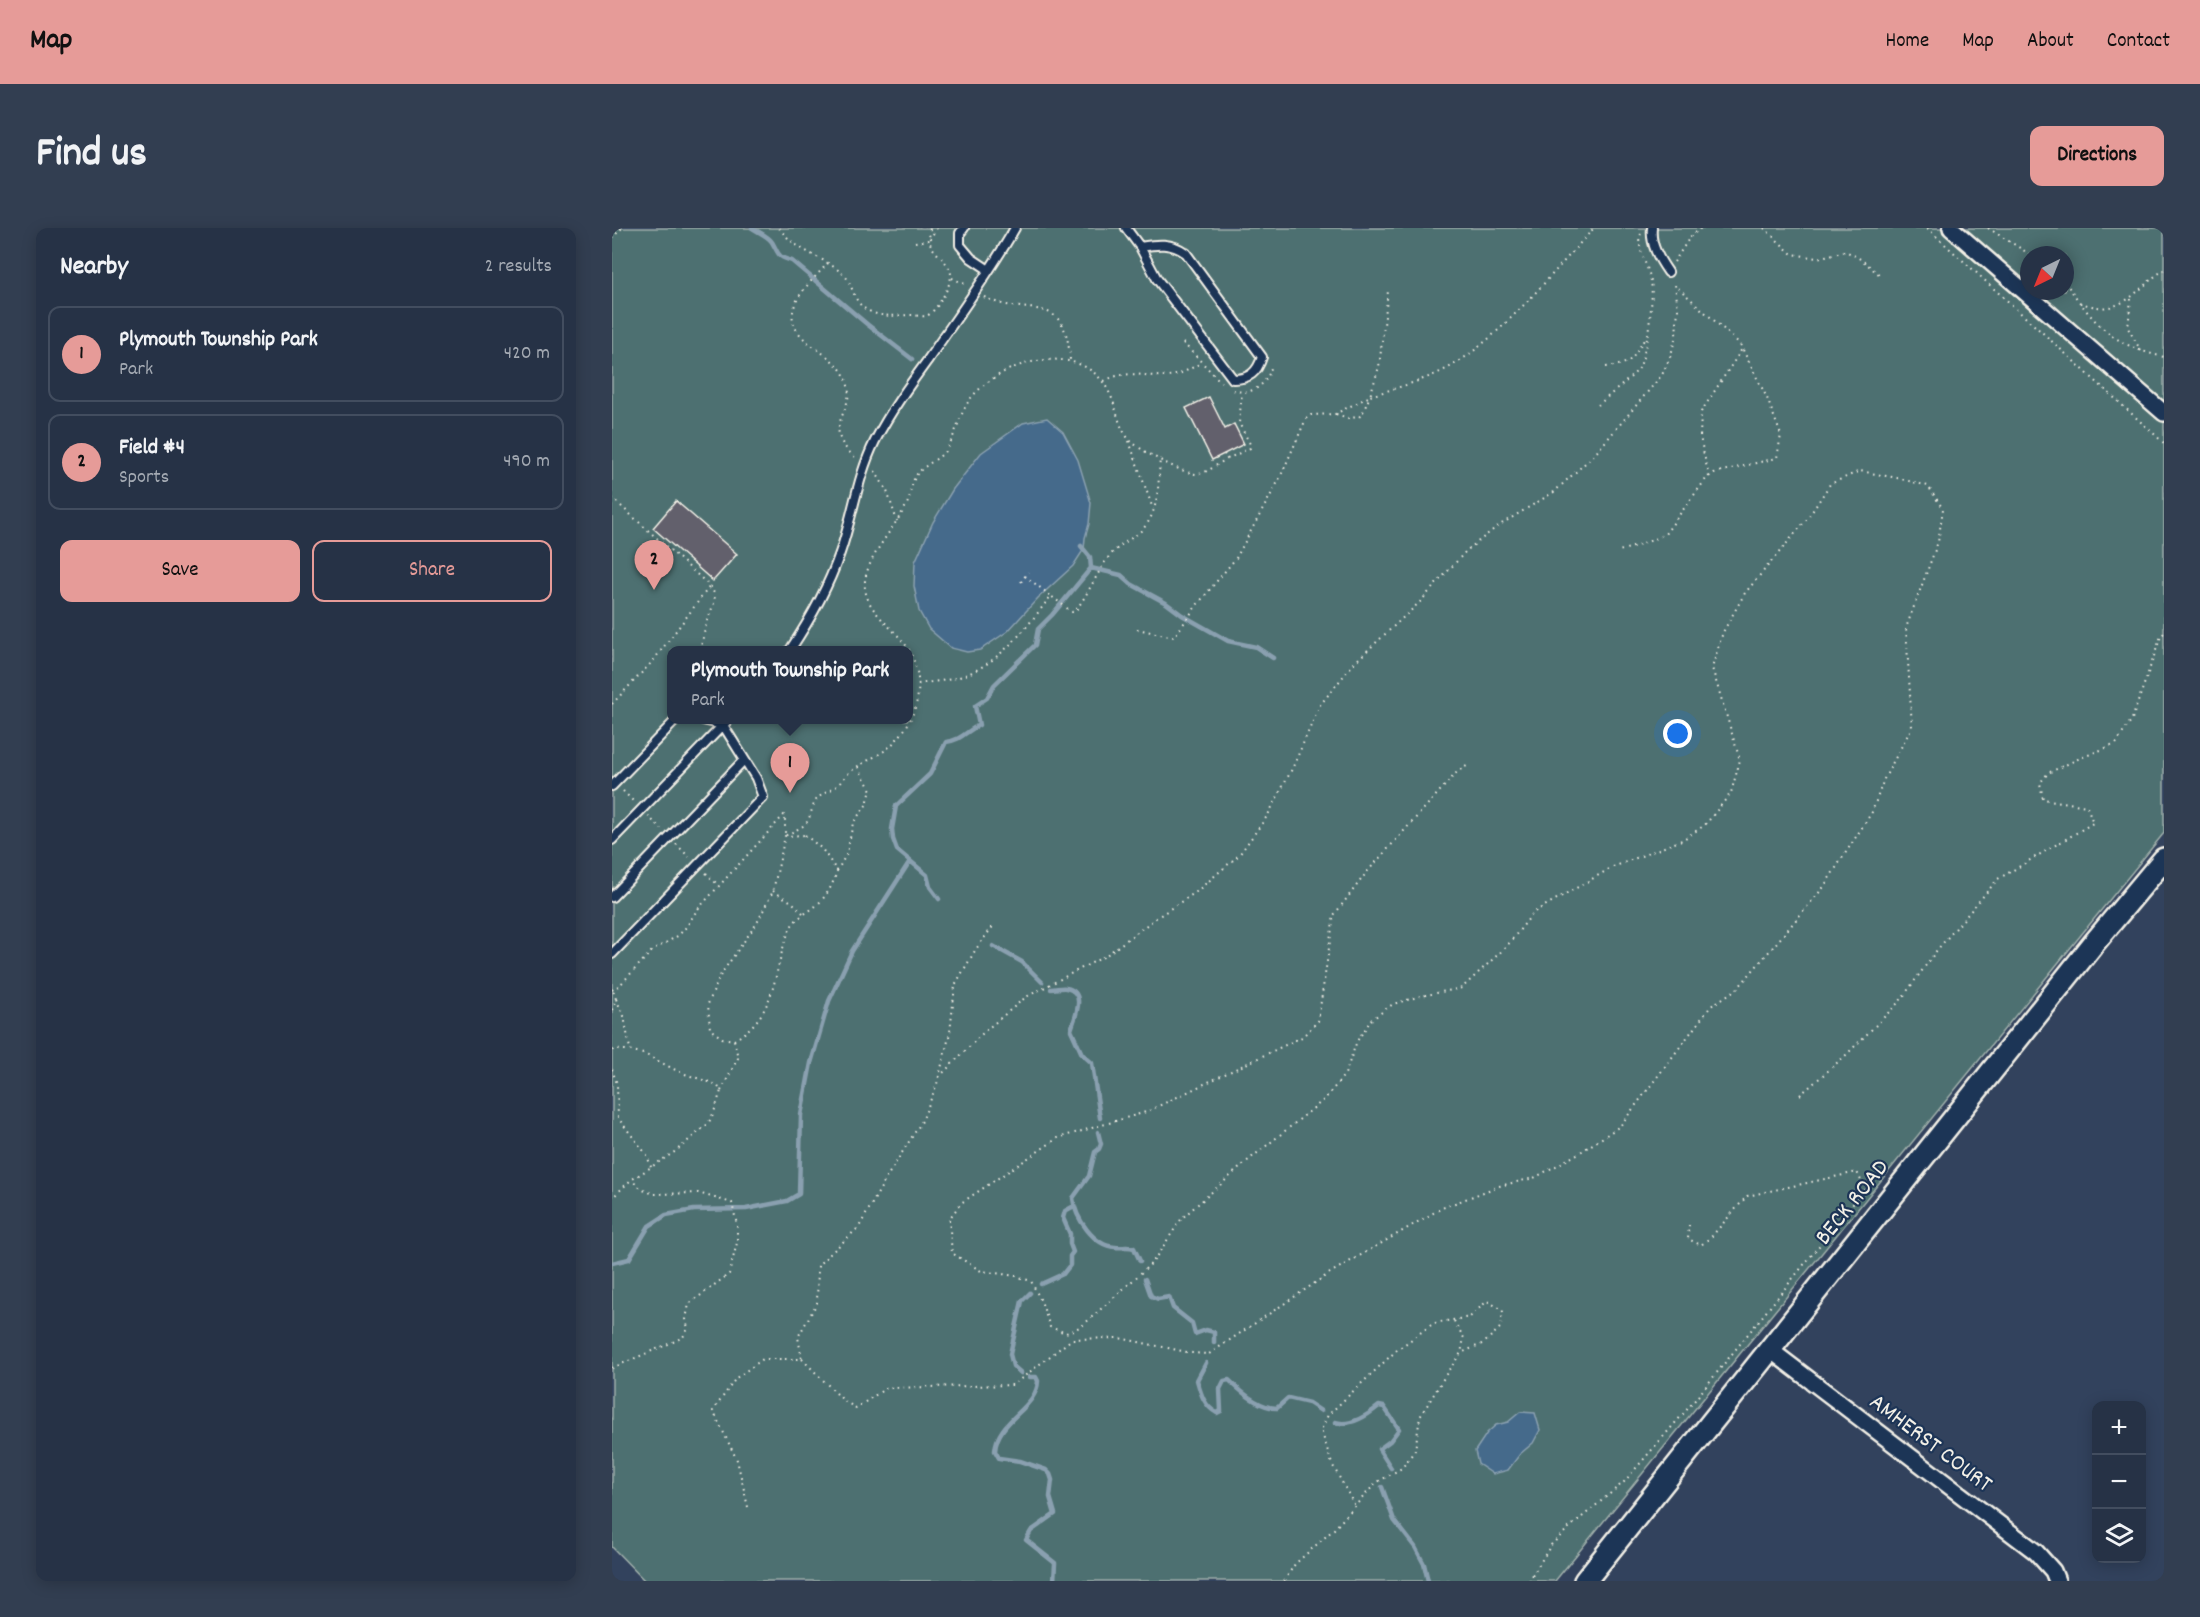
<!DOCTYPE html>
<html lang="en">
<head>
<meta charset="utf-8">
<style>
  :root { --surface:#263246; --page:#323e51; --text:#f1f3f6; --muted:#a4aab3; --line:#424d5f; --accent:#e69b98 }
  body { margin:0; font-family:Dekko,sans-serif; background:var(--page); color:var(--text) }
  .controls { position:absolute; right:18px; bottom:18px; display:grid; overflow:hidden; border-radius:12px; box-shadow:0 3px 15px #0003 }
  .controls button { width:54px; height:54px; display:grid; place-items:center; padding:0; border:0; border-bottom:2px solid var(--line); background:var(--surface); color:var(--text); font:30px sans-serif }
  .compass { position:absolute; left:1408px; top:18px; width:54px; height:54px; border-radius:50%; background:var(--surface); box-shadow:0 3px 15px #0003; rotate:223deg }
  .you { position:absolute; left:1066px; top:506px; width:21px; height:21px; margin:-15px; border:4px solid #fff; border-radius:50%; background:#1a73e8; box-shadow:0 0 0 9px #1a73e833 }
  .badge { display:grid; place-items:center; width:39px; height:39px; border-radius:50%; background:var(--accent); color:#111; font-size:20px; font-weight:700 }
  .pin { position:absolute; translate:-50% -50px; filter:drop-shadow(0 2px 3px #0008) }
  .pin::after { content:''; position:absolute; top:32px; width:21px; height:18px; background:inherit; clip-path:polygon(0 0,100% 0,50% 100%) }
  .popup { position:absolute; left:55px; top:418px; width:246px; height:78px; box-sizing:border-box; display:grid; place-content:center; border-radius:12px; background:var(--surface); filter:drop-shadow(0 2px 4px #0005); font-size:20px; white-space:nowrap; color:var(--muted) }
  .popup b { font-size:22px; color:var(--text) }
  .popup::after { content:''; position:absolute; left:50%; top:100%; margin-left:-12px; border:12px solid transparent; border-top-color:var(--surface) }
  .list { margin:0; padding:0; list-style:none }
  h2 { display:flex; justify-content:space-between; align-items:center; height:78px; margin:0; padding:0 24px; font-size:26px }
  h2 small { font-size:20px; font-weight:400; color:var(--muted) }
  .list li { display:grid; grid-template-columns:39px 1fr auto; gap:18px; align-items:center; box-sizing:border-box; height:96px; margin:0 12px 12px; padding:0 12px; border:2px solid var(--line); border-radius:12px }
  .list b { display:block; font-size:22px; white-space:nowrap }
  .list p { margin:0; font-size:20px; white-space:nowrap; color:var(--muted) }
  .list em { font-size:20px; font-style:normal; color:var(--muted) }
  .actions { display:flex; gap:12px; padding:18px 24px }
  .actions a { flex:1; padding:14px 0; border:2px solid var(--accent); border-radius:12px; text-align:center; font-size:21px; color:var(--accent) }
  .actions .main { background:var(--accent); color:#111 }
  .icon { flex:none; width:33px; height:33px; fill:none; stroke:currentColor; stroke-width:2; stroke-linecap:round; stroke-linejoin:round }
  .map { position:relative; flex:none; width:1552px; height:1353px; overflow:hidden; border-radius:12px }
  header { display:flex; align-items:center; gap:36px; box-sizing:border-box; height:84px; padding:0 30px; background:var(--accent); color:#111 }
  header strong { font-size:28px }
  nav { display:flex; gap:33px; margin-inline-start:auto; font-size:21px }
  .intro { display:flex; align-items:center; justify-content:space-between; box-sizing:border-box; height:144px; padding:0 36px }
  h1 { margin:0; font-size:42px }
  .button { padding:15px 27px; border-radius:12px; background:var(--accent); color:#111; font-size:21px; font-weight:700 }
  main { display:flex; gap:36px; padding:0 36px }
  aside { flex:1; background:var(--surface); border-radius:12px; box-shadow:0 3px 15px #0003 }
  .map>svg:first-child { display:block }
  .green { fill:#4e7071; stroke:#a1b0ac; stroke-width:1.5; fill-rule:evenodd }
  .water { fill:#446a8b; stroke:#8aa0b0; stroke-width:1.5 }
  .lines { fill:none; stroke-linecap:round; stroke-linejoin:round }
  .stream { stroke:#8aa0b0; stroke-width:4.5 }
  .building { fill:#62606c; stroke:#f4f1e8; stroke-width:1.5 }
  .lane-casing { stroke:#f4f1e8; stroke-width:12 }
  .street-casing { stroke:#f4f1e8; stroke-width:20 }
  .secondary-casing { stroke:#f4f1e8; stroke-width:26 }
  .path { stroke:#f4f1e8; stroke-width:2; stroke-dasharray:1.5 4.5; stroke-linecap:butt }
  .lane { stroke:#1d3557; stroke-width:8 }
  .street { stroke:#1d3557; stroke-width:15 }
  .secondary { stroke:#1d3557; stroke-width:21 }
  .labels { text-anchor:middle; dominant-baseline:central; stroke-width:4.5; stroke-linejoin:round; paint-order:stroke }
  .street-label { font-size:24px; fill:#f4f1e8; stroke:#1d3557 }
</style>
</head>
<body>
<header>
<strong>Map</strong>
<nav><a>Home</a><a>Map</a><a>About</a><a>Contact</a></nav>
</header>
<div class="intro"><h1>Find us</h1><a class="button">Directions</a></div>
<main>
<aside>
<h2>Nearby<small>2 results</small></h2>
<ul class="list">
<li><span class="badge">1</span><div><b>Plymouth Township Park</b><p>Park</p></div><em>420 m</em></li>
<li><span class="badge">2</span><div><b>Field #4</b><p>Sports</p></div><em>490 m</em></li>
</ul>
<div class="actions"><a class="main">Save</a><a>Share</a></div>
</aside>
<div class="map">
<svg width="1552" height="1353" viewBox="0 0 1552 1353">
  <rect width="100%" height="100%" fill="#32425d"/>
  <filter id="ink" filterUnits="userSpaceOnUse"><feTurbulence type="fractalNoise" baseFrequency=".0167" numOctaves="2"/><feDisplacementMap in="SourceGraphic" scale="12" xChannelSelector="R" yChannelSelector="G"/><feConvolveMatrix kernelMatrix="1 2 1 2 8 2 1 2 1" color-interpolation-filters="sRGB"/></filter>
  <g filter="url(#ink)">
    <path class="green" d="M0,0H1552V605L943,1353H33L0,1319ZM1417,27H1453V63H1417ZM60,422H296V492H60Z"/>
    <path class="water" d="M435,190L451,204L466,232L479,275L477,296L473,310L472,321L461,338L426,370L396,403L368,422L355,424L339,420L317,401L307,383L302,358L303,334L321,294L341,261L369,225L411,195Z
      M908,1184L923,1185L928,1202L921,1215L908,1226L896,1242L881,1246L866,1236L863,1223L875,1205L884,1197L896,1194Z"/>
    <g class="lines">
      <path class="stream" d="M140,0C146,4 156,8 160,14C167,26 165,29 180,33L256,97L300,131
        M479,340L509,347L519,356L554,375L570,387L616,413L644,419L661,430
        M327,671L318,659L315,647L285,622L281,611L280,601L284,578L318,546L334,514C350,512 353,504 367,497L363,478L375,470L382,457L423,417L426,401L440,387L479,340L478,329L469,318
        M381,718L410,734L430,754
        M439,761C444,761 450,759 454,760C476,764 462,791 459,802L470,826L480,835L488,890
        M486,904L489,916L487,921L483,924L477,948L461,970C463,990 482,1018 503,1019C510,1020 515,1018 522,1020L528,1033
        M0,1035L17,1031L37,998L54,987L82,982L134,981L175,973L187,966L189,887L199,835L217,773L240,723L298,633
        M533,1051L539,1068L546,1071L557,1069L561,1080L580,1095L583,1106L594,1102L602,1104V1115
        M429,1056L451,1046L458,1037V1028L461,1024L458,1016V1006L451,990L453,983L462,978
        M594,1135L585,1152C589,1166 592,1178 605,1185L609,1183L608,1161L612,1153L617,1152C629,1164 648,1180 665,1180L676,1170L697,1175L709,1183
        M409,1145L401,1138L398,1126L410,1073L418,1065
        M418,1149H424L426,1153C425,1181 385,1191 383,1223L387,1230L408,1233L434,1242L438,1246L440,1252L438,1269L443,1286L419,1303L414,1312L443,1335L442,1353
        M723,1194C738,1199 756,1187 767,1178L772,1179L787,1201L778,1213L767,1221L779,1240
        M770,1259L782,1292L803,1319L812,1336L816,1353"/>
    </g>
    <path class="building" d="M597,169L613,201L622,196L632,216L600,232L574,180Z
      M64,273L125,326L101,353L41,300Z"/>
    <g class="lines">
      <defs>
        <path id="lane" d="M352,0L348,5V17L359,30L377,42
          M514,0L528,19L545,51L621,151C637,151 645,145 650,129L574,25C559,14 545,16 528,19
          M1040,0C1038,16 1047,31 1056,44
          M178,422C198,392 216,360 228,325C241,288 245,249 263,213C278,184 296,159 315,133C345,89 377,46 403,0
          M0,558L64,492
          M0,612L116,492
          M0,669L132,532
          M0,726L151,569L144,550L111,497L91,492"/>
        <path id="street" d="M1339,0L1552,185
          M1157,1121L1424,1324L1441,1343L1445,1353"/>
        <path id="secondary" d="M973,1353L1482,715L1552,631"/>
      </defs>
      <use href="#lane" class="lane-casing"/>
      <use href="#street" class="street-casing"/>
      <use href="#secondary" class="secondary-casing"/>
      <path class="path" d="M167,0C186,25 207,26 230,45C243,55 238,75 259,84C273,90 286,87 300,87C304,87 311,89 314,88C324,85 340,56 339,46C337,32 321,27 317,12L325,0
        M1152,0L1180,26L1205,30L1234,23L1250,32L1269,48
        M1315,0L1552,215
        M1376,0L1419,27
        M0,10L10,0
        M303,14L317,12L318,0
        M1062,34L1078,9L1089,0
        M216,35C203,50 177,71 181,93C187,119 227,126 235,154C245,185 205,198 244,230
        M340,50L355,57
        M1453,54C1483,96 1499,117 1552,129
        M372,69C416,92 454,60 458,132
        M1519,71L1516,100L1529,123
        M1468,75C1476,77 1488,81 1497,79C1520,75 1532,54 1552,42
        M571,115L609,154
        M994,139C1020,136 1020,132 1033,110
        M492,153C519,139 536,152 563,147C572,145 581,139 589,135
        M621,162C639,168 654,158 659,140
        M986,177C995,169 1022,148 1027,140C1035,124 1042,71 1039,53C1036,38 1028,28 1027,9L1029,6
        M724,186L736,190L747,189L751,184L758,168C783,160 812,153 836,140C888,111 941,44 982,0
        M517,213L541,281
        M612,226L615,231L638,220V216L627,195L630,165
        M263,243L275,263L285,293
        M1097,249L1088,209L1089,184L1130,121
        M0,270L98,358L102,365L103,373L95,393L88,422
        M413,348L439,368
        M409,354L416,344
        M525,401L562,409L585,377L624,330L667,252L694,191L699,187L723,186L758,168L767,139L776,63
        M306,456C318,454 332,453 344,450C387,438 413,401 439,368L460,384L464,382C475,367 483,350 493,334C501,322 512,315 524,307C548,290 546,257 548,230
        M0,476L41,433L98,358
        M11,563L22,574
        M36,588L49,601
        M193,607L210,621L225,643C221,656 216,666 207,675C198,684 185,688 179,699C159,741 169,784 122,812L110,810L98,801L96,776L109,746L145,695L161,663L173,608Z
        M64,616L77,629
        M225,643L235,625L241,595L255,576L259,562L246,539
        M94,645L107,658
        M161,663L180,674L192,686
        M0,762L8,757L40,723L67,707L75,698L85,682L172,587L173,588V608C179,604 191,600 195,594C200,586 200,575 207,569C212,565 220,562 226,557C230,553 233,548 238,544C250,534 265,529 276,520C304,496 315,459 299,426C288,402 256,388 253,360C250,334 283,300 295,276C299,267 299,254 305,246C312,237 326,232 333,223C345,207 347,185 359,170C367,160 379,151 390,145C426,126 477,123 497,164C505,179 505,196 516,210C524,221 574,248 587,246C596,244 607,235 615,231
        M4,771L12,788L18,821
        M0,782L4,771L1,762
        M0,822C31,820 41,832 68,844C80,849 93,852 105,857L109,863L102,884L96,896L64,923L19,952L0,970
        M0,841L5,856L6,890L35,927L39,939
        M327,849L374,802L414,769L493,728L544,690L584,664L627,627L656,587L680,541L708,477L743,434L808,374L854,323L886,298L942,264L982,227L1050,147L1059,127L1064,107L1066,81L1063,57L1128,116L1155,170L1169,207L1165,230L1102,245L1094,251L1053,306L1031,316L1007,323
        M109,863L126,830L122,812
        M1188,867L1233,828L1288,773L1325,722L1386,651L1481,595L1475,578L1431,571L1428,555L1436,545L1466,531L1504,516L1520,491L1549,408L1552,405
        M842,1093L852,1110L849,1125
        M190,1131L232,1173L244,1180L274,1160L401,1157L460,1111L507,1110L580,1125L597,1126L718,1045L830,980L887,958L922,950L967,925L1008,898L1099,778L1126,760L1211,660L1260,584L1272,551L1300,499L1294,400L1326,314L1331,281L1316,258L1285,250L1248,243L1218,256L1196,290L1133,365L1111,404L1100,440L1128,532L1119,565L1093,597L1070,612L1001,639L922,684L894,719L850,760L809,768L781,776L759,792L745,813L733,846L713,871L639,930L570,990L540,1035L470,1098L454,1105L438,1099L429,1073L419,1053L404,1048L369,1043L340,1025L337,991L349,975L446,910L534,884L690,809L706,793L722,687L755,644L846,543L858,536
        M0,1140L61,1114L71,1109L76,1101L74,1091L77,1076L117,1046L125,1015V997L120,975L86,965L42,966L31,962L19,952
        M136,1279L125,1232L101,1183L124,1150L151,1131H190L186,1109L205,1075L206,1037L247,999L276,947L310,893L325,856L338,805L343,757L364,721L382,697
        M672,1353L683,1336L722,1301L764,1255L790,1240L803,1222L808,1189L836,1143L849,1125L872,1115L889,1099L891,1082L875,1073L858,1089L822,1095L786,1121L716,1187L709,1202L720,1236L743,1278
        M917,1353L939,1317L958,1299L1012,1254L1078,1178L1253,961L1245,944L1135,968L1100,1008L1089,1017L1076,1011L1077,997"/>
      <use href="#lane" class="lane"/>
      <use href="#street" class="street"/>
      <use href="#secondary" class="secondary"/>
    </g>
  </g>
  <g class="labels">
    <g class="street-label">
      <text transform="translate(1241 975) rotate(-51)">BECK ROAD</text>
      <text transform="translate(1318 1216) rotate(37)">AMHERST COURT</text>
    </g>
  </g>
</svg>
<div class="controls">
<button>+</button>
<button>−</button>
<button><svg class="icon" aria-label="layers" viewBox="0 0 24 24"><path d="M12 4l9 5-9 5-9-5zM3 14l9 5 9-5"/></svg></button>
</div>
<svg class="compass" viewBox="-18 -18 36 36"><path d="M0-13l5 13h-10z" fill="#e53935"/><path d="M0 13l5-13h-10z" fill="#a4aab3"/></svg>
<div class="you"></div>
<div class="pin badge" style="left:178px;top:565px">1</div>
<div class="popup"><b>Plymouth Township Park</b>Park</div>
<div class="pin badge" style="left:42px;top:362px">2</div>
</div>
</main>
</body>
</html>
